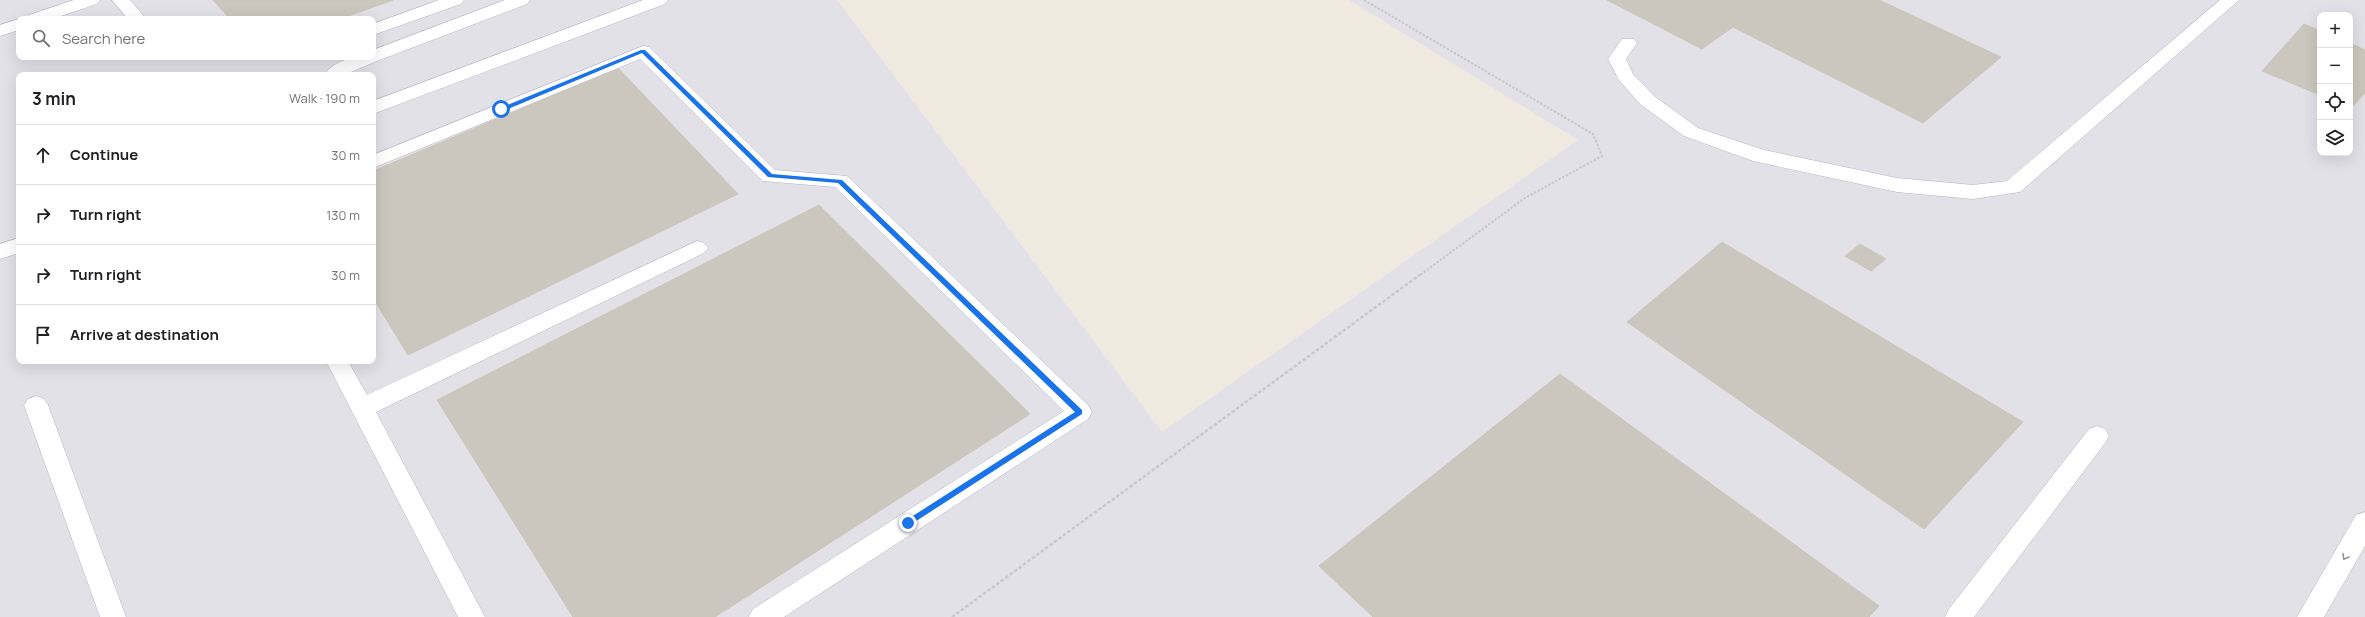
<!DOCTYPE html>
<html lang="en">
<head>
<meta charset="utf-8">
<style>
  :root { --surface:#fff; --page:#f6f6f6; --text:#202124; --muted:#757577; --line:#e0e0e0 }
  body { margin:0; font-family:Manrope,sans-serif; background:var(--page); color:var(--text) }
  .controls { position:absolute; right:12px; top:12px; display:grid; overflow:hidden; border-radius:8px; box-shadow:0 4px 16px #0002 }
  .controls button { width:36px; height:36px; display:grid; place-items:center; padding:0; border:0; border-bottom:1px solid var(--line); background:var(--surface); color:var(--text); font:20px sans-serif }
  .stop { position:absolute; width:12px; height:12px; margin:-9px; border:3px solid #1a73e8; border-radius:50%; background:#fff }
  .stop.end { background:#1a73e8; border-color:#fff; box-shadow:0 1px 4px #0008 }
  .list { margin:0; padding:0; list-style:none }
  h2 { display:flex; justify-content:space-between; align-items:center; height:52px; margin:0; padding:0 16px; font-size:17px }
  h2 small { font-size:13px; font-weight:400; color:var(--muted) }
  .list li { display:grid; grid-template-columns:26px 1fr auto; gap:12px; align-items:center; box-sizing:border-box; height:60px; padding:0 16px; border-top:1px solid var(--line) }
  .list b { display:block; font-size:15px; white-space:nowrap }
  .list em { font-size:13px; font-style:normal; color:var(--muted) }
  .icon { flex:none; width:22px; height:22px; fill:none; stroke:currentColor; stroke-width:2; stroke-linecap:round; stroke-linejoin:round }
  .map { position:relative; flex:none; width:2365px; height:617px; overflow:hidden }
  .search { position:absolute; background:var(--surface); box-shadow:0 4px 16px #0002; left:16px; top:16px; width:360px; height:44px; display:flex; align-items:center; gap:10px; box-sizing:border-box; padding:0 14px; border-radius:8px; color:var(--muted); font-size:15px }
  .panel { position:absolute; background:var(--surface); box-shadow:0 4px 16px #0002; left:16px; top:72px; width:360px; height:292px; border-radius:8px }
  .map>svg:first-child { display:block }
  .industrial { fill:#e3e1e8; fill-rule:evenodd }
  .building { fill:#cbc7be; stroke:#ccc6b9 }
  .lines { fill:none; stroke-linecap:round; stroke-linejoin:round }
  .minor-casing { stroke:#b4b6c2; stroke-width:1 }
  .path-far1 { stroke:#c9c9c9; stroke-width:2; stroke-dasharray:2.5 1.5; stroke-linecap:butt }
  .path { stroke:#c9c9c9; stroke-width:2.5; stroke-dasharray:3.5 2; stroke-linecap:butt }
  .minor { fill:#fff; fill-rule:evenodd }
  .oneway { stroke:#969696 }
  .route { fill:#1a73e8 }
</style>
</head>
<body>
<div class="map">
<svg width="2365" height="617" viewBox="0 0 2365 617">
  <rect width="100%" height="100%" fill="#f0e9e0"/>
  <path class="industrial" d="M0,0H837L1162,432L1578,140L1349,0H2365V617H0ZM2320,15H2350V153H2320ZM19,19H373V57H19ZM19,75H373V361H19Z"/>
  <path class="building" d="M213,0H393L340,19H230Z
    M1607,0H1879L2001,57L1923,123L1733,27L1702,49Z
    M2304,24L2320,31V95L2262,71Z
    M2350,43L2365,50V93L2351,108Z
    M618,68L738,194L408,355L373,298V171Z
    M819,205L1030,414L715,617H573L437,400Z
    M1722,242L2023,422L1924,529L1627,322Z
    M1860,244L1886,259L1871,271L1845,256Z
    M1560,374L1879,606L1869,617H1373L1319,566Z"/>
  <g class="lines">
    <defs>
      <path id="minor" d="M74,0H100L97,4L52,19H26L29,15Z
        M112,0H130L146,19H128Z
        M439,0H464L461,4L373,35V24Z
        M505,0H530L527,4L377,61L344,75H324C335,59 355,57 373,57V50Z
        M643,0H668L665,4L373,114V101Z
        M2220,0H2239L2020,192L1973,199L1897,192L1753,161L1684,136L1640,104L1619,80L1608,59L1622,39H1634L1637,43L1626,59L1633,74L1654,96L1698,128L1764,150L1897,178L1973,185L2007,181Z
        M19,19V30L0,36V25Z
        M643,46L649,47L775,170L847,176L1088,405L1092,412L1088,419L784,617H749L753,609L1064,411L835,187L763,181L640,59L373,168V155Z
        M19,238V253L0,259V244Z
        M697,241L704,243L708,248L704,253L376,412L485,617H458L326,361H348L367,395Z
        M36,396L44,399L48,405L126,617H100L24,405L28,399Z
        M2097,426L2105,429L2109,436L2105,443L1974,617H1945L1949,609L2089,429Z
        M2365,512V546L2324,617H2297L2356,515Z"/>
    </defs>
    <use href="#minor" class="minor-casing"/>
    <path class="path-far1" d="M1364,0L1593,134L1602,156L1525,198L1420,275"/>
    <path class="path" d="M952,617L1421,274"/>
    <use href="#minor" class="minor"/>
  </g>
  <defs><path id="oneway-chevron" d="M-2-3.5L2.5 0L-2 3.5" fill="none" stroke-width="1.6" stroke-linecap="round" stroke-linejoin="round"/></defs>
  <use class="oneway" href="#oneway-chevron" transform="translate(2345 557) rotate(120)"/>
  <path class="route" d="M641,50H645L772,174L842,180L1082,410V414L910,525H905V521L1075,412L838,183L768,177L642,53L503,111L498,109Z"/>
</svg>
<div class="controls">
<button>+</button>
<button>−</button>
<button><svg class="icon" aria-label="locate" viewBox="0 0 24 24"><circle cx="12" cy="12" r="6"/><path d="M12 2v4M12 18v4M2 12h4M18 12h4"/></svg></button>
<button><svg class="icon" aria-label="layers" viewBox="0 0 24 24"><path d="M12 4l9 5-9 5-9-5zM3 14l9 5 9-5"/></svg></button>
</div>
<div class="stop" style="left:501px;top:109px"></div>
<div class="stop end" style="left:908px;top:523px"></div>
<div class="search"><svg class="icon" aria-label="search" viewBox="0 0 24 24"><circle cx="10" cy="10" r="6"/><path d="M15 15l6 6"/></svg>Search here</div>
<section class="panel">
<h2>3 min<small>Walk · 190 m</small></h2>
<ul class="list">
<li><svg class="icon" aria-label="ahead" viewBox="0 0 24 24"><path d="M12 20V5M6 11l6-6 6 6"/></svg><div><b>Continue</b></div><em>30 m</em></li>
<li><svg class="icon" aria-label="right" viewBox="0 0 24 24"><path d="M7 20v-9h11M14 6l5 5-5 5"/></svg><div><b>Turn right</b></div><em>130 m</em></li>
<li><svg class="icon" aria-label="right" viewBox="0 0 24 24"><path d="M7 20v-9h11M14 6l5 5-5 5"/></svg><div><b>Turn right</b></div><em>30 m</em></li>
<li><svg class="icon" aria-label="arrive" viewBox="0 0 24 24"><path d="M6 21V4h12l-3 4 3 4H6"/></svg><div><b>Arrive at destination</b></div></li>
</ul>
</section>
</div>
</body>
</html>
